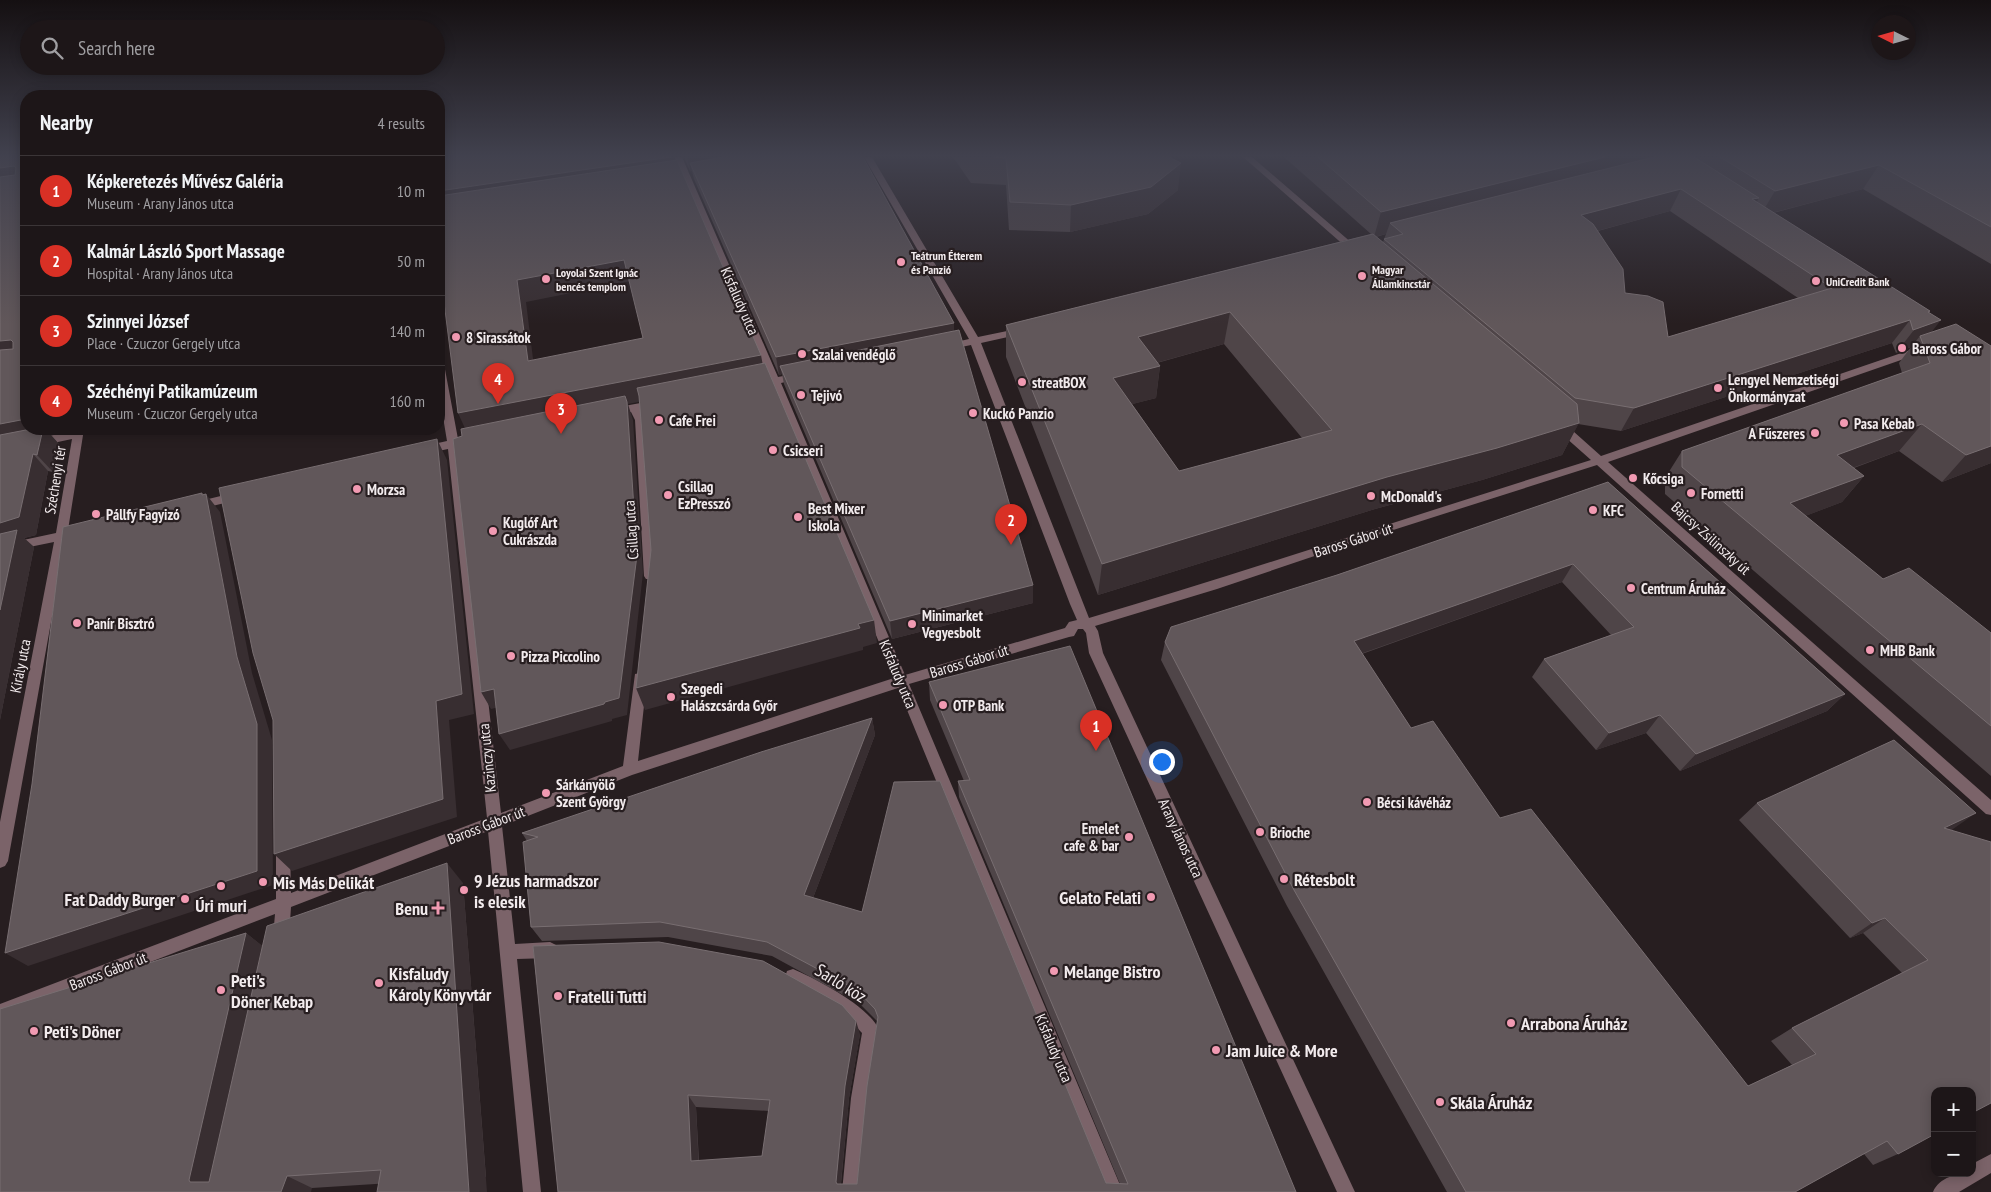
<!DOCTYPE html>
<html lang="en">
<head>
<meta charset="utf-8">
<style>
  :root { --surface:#1d1618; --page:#251f21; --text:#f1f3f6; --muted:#a09fa2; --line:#3b3537; --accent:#d93025 }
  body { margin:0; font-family:"PT Sans Narrow",sans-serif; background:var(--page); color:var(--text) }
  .controls { position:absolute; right:15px; bottom:15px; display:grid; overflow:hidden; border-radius:10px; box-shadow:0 2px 12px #0003 }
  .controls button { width:45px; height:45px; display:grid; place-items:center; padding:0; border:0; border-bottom:1px solid var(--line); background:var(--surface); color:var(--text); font:25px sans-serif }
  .compass { position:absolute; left:1871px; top:15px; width:45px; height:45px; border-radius:50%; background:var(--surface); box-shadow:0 2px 12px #0003; rotate:275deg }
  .you { position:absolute; left:1161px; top:761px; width:18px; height:18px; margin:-12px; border:4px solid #fff; border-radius:50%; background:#1a73e8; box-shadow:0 0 0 8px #1a73e833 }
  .badge { display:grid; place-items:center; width:32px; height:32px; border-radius:50%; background:var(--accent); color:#fff; font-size:16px; font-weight:700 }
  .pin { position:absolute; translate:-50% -41px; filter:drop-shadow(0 1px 2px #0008) }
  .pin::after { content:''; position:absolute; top:26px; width:18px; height:15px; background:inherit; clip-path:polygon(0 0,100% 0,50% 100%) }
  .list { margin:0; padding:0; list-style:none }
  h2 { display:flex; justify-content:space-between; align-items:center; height:65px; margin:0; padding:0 20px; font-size:21px }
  h2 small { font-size:16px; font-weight:400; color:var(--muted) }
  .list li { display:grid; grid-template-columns:32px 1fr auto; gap:15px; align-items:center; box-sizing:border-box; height:70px; padding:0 20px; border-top:1px solid var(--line) }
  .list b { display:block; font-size:19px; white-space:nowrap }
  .list p { margin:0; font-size:16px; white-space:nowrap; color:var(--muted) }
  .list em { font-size:16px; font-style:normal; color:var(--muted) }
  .icon { flex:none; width:28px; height:28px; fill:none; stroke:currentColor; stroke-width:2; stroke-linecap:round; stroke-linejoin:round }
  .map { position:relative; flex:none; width:1991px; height:1192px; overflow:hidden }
  .search { position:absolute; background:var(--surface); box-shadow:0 2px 12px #0003; left:20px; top:20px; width:425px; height:55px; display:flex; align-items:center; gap:12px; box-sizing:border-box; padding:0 18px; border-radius:28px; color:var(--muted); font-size:19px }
  .panel { position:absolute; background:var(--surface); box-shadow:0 2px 12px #0003; left:20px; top:90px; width:425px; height:345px; border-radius:20px }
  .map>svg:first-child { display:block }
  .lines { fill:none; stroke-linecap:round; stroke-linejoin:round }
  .minor { fill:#7b6369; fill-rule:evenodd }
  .wall { fill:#4f4548; fill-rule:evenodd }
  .shaded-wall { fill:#382e31 }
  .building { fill:#61575a; stroke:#786e71; fill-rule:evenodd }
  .poi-dot { fill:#f19ab2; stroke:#271e20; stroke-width:2 }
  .labels { text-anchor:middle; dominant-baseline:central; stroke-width:4.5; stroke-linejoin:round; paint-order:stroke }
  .far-poi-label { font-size:12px; font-weight:bold; fill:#f2ebed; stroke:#271e20; text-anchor:start }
  .street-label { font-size:15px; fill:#f2ebed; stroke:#271e20 }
  .poi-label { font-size:15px; font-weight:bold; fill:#f2ebed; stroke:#271e20; text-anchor:start }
  .near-poi-label { font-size:18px; font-weight:bold; fill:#f2ebed; stroke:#271e20; text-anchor:start }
  .near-street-label { font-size:18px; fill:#f2ebed; stroke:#271e20 }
</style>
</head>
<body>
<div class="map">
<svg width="1991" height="1192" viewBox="0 0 1991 1192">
  <rect width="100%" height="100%" fill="#271e20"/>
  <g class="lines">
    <path class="minor" d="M674,157H682L778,377L799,373L804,376L803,378L781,383L905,675L1065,628L1069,622L1077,620L1070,604L971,345L947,350L942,347L943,345L969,339L864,157H872L978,337L1022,328L1027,331L1026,333L981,343L1089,618C1257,568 1424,512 1591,460L1556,429L1555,426L1556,423H1564L1601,456L1916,348H1924V352L1608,462L1991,800V815L1986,814L1597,465L1365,539L1217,589L1095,626L1098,631L1103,653L1355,1192H1337L1089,653L1086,633L1083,629H1078L1074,636L1069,637L909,684L1123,1192H1105L898,688L632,775L502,826L515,944L550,942L556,945L558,950L556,955L550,958L517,959L541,1192H523L488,831L291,907L289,937L287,942L281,945L275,942L273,937L275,914L0,1020V1004L276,899V847L278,842L283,840L288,842L290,847L291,893L487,818L448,449L424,454L418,450L420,447L447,441L439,393V361L444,364L458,439L471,436L477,440L475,443L459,446L501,813L623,766L635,674L640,673L645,674L647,678L638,761L894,678L771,385L758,387L753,384L754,382L768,379Z
      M1243,157H1252L1360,250V254H1354Z
      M657,400L661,401L662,403L661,405L641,410L645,420L656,576L654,579H646L644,576L635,420L631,412L613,416L608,412L613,408Z
      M74,429H84L68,530L79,528L85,532L83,535L66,539L8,861L5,866L0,868V822L54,542L0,553V545L56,533L72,439L39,446L33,442L39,438L73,431Z
      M237,492L243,496L241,499L196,510L190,506L192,503Z
      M793,969C817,979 870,1007 879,1030L869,1098L860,1192H842L851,1098L862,1033L847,1017L787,983L785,977L787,971Z
      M1991,1154V1173L1959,1192H1933C1939,1177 1958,1173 1972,1173V1164Z"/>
  </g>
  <path class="wall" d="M0,157H26L61,431L50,434L59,444L53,472L48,471L36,535L24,538L34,547L0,720Z
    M684,157H863L954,331L1033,603L892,639L784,384L782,374L779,375L694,179L692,171H690Z
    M953,157H1169L1178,190L1148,214L1070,232L1009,230L1006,185L971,183Z
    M1284,157H1991V264L1863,189L1773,213L1930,311L1929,313L1931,333L1991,346V463L1942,482L1899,451L1854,468L1864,476L1842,502L1805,516L1883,579L1991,633V776L1665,494V478L1682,451L1902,373L1899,363L1911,347L1896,353L1892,343L1621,431L1578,424L1562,455L1482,480L1375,509L1098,595L1006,357V325L1371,234ZM1670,211L1798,298L1668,337L1625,293L1598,231ZM1386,234L1383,242L1376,237ZM1224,344L1302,438L1179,471L1132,404L1156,398L1160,366L1157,363Z
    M1608,482L1845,694L1827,711L1680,771L1646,733L1596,750L1532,677L1544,659L1611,635L1562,582L1362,654L1411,728L1500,818L1748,1086L1792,1065L1771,1041L1792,1028L1902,973L1863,933L1850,938L1739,820L1757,803L1953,829L1951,830L1898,1154L1873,1165L1864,1154L1795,1192H1447L1287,906L1161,660L1165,642L1337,575Z
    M929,682L1296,1192H558L533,946L860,1034L849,1098L841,1184H857L877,1021L860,1004L772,956L668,937L542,941L531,927L527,841L522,833L872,718L875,735L813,898L1106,1183L1120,1184L959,797L958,781H964L930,700ZM696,1107L769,1111L762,1156L699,1161Z
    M463,883L486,1177L312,1188L0,1192L246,933L262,946Z"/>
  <path class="shaded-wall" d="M671,157H675L678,173L439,206V191Z
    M687,157H780L690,163L692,171H690Z
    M1605,157H1666L1390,223L1386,234L1374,237L1381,212Z
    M1181,163L1178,190L1148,214L1070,232L1071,205Z
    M1879,165L1863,189L1760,216L1775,191Z
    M14,166L26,183L0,186V168Z
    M1681,189L1670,211L1571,238L1581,215Z
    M1759,198L1746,220L1752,199Z
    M624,260L631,281L526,302L536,383L528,361L517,280Z
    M1930,311L1917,329L1941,320L1923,343L1920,336L1911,347L1896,353L1928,312Z
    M1230,312L1224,344L1134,369L1138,337Z
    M1910,320L1892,343L1621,431L1634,408Z
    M954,323V340L780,366L782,374L779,375L776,357Z
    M11,340L26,357L0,360V341Z
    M761,355L765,377L628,404L633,420L643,573L627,715L612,719V721L510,750L499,734L468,435L458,413Z
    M1160,366L1156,398L1110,410L1113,378Z
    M26,419V429H62L61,431L50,434L59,444L53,472L37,455L0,446V424Z
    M1579,423L1562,455L1482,480L1375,509L1098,595L1102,564L1387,477Z
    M1922,424L1899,451L1816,481L1837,455Z
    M437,439L447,460L474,714L449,720L457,817L292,871L274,854L436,701Z
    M1991,446V463L1942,482L1966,455Z
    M33,454L48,471L36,535L24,538L34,547L0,720V523Z
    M1864,476L1842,502L1769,530L1790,503Z
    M202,493L207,501L206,494L220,512L252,673L272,740L273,885L28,966L5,953L237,657Z
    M1573,564L1562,582L1346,659L1354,641Z
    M1033,585V603L892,639L890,621Z
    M874,620L877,643L863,647V650L645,710L636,688Z
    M494,689L504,706L491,709L481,692Z
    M1845,694L1827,711L1680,771L1696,754Z
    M1660,715L1646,733L1596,750L1609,733Z
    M872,718L875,735L808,911L804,895Z
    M1976,813L1953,829L1922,844L1944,828Z
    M447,863L463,883L487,1192H469Z
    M1885,918L1863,933L1850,938L1872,923Z
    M246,933L269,951L217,1192L190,1182L189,1180Z
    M856,1021L860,1034L849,1098L840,1192L836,1182L845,1086Z
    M688,1095L696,1107L699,1171L691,1161Z
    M287,1176L312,1188L311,1192H281Z"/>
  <path class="building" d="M0,157H26V419L0,424V350L13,349V342L11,340L0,341V177L15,175L16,168L14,166L0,168Z
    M439,157H671L439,191Z
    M723,157H863L954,323L776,357L690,163Z
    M994,157H1169L1181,163L1151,187L1071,205L1010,202L1006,158Z
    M1318,157H1605L1381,212Z
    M1654,157H1694L1759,198L1752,199L1930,311L1928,312L1941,320L1913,330L1910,320L1634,408L1575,398L1384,239L1403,234L1390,223ZM1681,189L1832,288L1668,337L1663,302L1648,296L1625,293L1623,269L1593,224L1581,215Z
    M1720,157H1991V227L1879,165L1775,191Z
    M677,160L761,355L458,413L443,294L441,252L439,237V196ZM624,260L643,338L528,361L517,280Z
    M1373,234L1577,404L1579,423L1497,448L1387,477L1102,564L1006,325ZM1230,312L1332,430L1179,471L1113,378L1160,366L1138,337Z
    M1956,324L1991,346V446L1966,455L1922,424L1837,455L1864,476L1790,503L1883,579L1909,568L1991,633V726L1682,467V451L1930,363L1920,336Z
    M959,330L1033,585L890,621L780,366Z
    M765,363L874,620L858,624L860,628L636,688L651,550L639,396L637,388Z
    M625,396L627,402L637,555L619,698L605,702L604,704L499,734L494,689L481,692L453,439L462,436L461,429Z
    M31,429H43L37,455L33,454L19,517L0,523V435Z
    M437,439L462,694L436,701L443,799L274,854L273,720L253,653L219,488Z
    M1608,482L1845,694L1696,754L1660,715L1609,733L1544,659L1634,627L1573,564L1354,641L1411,728L1433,721L1500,818L1531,809L1748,1086L1816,1054L1792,1028L1928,960L1885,918L1872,923L1757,803L1894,740L1976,813L1944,828L1991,842V1103L1972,1113V1091H1935V1134L1898,1154L1887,1141L1795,1192H1466L1294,890L1165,642L1171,627L1337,575Z
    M202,493V495L206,494L237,657L257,724V871L5,953L32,784L63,527Z
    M17,530L0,610V534Z
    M1070,646L1296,1192H558L533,946L659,942L763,961L842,1005L856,1021L845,1086L836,1182L837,1184H857L867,1086L878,1017L875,1009L857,990L767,942L660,922L531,927L523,842L538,837L522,833L761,752L872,718L804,895L862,912L894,782L940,781L1106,1183L1128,1184L958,781L970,780L929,682ZM688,1095L770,1100L762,1156L691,1161Z
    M447,863L469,1192H377L381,1170L287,1176L281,1192H0V1009L246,933L189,1180L190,1182H209L267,926Z"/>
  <linearGradient id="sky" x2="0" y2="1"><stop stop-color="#151012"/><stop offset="0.48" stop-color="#41414e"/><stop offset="1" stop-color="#41414e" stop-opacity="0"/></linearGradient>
  <rect width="1991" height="324" fill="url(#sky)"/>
  <g class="poi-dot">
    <circle cx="901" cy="262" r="5"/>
    <circle cx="1362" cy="276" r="5"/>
    <circle cx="546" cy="279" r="5"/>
    <circle cx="1816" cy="281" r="5"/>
    <circle cx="456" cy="337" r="5"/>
    <circle cx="1902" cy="348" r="5"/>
    <circle cx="802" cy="354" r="5"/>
    <circle cx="1022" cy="382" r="5"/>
    <circle cx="1718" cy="388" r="5"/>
    <circle cx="801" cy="395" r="5"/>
    <circle cx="973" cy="413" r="5"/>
    <circle cx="659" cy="420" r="5"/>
    <circle cx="1844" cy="423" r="5"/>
    <circle cx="1815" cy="433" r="5"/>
    <circle cx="773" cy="450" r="5"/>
    <circle cx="1633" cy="478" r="5"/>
    <circle cx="357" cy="489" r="5"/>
    <circle cx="1691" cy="493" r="5"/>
    <circle cx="668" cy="495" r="5"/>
    <circle cx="1371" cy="496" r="5"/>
    <circle cx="1593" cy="510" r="5"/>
    <circle cx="96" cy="514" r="5"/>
    <circle cx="798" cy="517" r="5"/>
    <circle cx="493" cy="531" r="5"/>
    <circle cx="1631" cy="588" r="5"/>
    <circle cx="77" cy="623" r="5"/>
    <circle cx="912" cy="624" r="5"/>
    <circle cx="1870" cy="650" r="5"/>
    <circle cx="511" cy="656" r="5"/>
    <circle cx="671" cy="697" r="5"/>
    <circle cx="943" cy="705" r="5"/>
    <circle cx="546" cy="793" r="5"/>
    <circle cx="1367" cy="802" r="5"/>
    <circle cx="1260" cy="832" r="5"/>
    <circle cx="1129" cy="837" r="5"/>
    <circle cx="1284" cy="879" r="5"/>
    <circle cx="263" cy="882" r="5"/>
    <circle cx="221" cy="886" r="5"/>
    <circle cx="464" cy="890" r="5"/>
    <circle cx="1151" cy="897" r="5"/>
    <circle cx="185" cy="899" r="5"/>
    <path d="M435.5 900.5h5v5h5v5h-5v5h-5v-5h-5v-5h5z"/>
    <circle cx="1054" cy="971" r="5"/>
    <circle cx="379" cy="983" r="5"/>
    <circle cx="221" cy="990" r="5"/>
    <circle cx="558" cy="996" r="5"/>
    <circle cx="1511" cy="1023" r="5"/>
    <circle cx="34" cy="1031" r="5"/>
    <circle cx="1216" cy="1050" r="5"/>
    <circle cx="1440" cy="1102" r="5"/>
  </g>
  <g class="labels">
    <g class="far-poi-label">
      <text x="911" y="255">Teátrum Étterem<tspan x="911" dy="14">és Panzió</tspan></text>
      <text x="1372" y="269">Magyar<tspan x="1372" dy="14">Államkincstár</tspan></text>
      <text x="556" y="272">Loyolai Szent Ignác<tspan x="556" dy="14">bencés templom</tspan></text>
      <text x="1826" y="281">UniCredit Bank</text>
    </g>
    <g class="street-label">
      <text transform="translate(740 301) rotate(66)">Kisfaludy utca</text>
      <text transform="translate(55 480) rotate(-81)">Széchenyi tér</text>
      <text transform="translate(631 530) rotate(-94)">Csillag utca</text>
      <text transform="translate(1711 538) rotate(42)">Bajcsy-Zsilinszky út</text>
      <text transform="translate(1353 540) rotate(-18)">Baross Gábor út</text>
      <text transform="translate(969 661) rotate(-17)">Baross Gábor út</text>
      <text transform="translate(20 666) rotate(-79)">Király utca</text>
      <text transform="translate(898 674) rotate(67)">Kisfaludy utca</text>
      <text transform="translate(487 758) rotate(-96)">Kazinczy utca</text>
      <text transform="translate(486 825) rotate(-21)">Baross Gábor út</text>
      <text transform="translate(1181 838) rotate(65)">Arany János utca</text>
      <text transform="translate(108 971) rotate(-21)">Baross Gábor út</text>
      <text transform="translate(1054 1048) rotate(67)">Kisfaludy utca</text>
    </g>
    <g class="poi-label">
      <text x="466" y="337">8 Sirassátok</text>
      <text x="1912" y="348">Baross Gábor</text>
      <text x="812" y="354">Szalai vendéglő</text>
      <text x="1728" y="379">Lengyel Nemzetiségi<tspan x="1728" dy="17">Önkormányzat</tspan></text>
      <text x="1032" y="382">streatBOX</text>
      <text x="811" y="395">Tejivó</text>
      <text x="983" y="413">Kuckó Panzio</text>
      <text x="669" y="420">Cafe Frei</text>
      <text x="1854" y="423">Pasa Kebab</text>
      <text x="1805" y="433" text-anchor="end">A Fűszeres</text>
      <text x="783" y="450">Csicseri</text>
      <text x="1643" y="478">Kőcsiga</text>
      <text x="678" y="486">Csillag<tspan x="678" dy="17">EzPresszó</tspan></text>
      <text x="367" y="489">Morzsa</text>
      <text x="1701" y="493">Fornetti</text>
      <text x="1381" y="496">McDonald's</text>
      <text x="808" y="508">Best Mixer<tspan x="808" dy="17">Iskola</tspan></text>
      <text x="1603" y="510">KFC</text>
      <text x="106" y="514">Pállfy Fagyizó</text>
      <text x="503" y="522">Kuglóf Art<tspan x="503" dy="17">Cukrászda</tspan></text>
      <text x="1641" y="588">Centrum Áruház</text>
      <text x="922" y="615">Minimarket<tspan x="922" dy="17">Vegyesbolt</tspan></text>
      <text x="87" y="623">Panír Bisztró</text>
      <text x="1880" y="650">MHB Bank</text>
      <text x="521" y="656">Pizza Piccolino</text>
      <text x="681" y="688">Szegedi<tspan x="681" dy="17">Halászcsárda Győr</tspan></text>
      <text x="953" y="705">OTP Bank</text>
      <text x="556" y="784">Sárkányölő<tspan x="556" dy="17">Szent György</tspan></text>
      <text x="1377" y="802">Bécsi kávéház</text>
      <text x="1119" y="828" text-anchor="end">Emelet<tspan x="1119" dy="17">cafe &amp; bar</tspan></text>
      <text x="1270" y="832">Brioche</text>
    </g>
    <g class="near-poi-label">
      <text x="1294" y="879">Rétesbolt</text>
      <text x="474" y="880">9 Jézus harmadszor<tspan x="474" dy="21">is elesik</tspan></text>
      <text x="273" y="882">Mis Más Delikát</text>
      <text x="1141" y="897" text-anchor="end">Gelato Felati</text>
      <text x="175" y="899" text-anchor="end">Fat Daddy Burger</text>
      <text x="221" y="905" text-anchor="middle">Úri muri</text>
      <text x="428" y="908" text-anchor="end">Benu</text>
      <text x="1064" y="971">Melange Bistro</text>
      <text x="389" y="973">Kisfaludy<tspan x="389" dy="21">Károly Könyvtár</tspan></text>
      <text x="231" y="980">Peti's<tspan x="231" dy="21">Döner Kebap</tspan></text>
      <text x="568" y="996">Fratelli Tutti</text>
      <text x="1521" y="1023">Arrabona Áruház</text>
      <text x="44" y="1031">Peti's Döner</text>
      <text x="1226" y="1050">Jam Juice &amp; More</text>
      <text x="1450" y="1102">Skála Áruház</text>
    </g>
    <g class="near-street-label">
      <text transform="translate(841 983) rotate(32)">Sarló köz</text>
    </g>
  </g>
</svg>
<div class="controls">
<button>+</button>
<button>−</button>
</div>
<svg class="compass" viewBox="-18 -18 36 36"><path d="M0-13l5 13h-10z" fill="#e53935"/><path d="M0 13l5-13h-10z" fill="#a09fa2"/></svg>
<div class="you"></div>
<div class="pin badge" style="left:1096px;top:751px">1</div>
<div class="pin badge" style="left:1011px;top:545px">2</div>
<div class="pin badge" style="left:561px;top:434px">3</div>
<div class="pin badge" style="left:498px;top:404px">4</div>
<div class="search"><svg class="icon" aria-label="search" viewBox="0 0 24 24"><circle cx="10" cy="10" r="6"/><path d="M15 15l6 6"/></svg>Search here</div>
<section class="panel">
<h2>Nearby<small>4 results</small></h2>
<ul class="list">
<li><span class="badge">1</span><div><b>Képkeretezés Művész Galéria</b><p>Museum · Arany János utca</p></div><em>10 m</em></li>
<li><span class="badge">2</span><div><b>Kalmár László Sport Massage</b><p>Hospital · Arany János utca</p></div><em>50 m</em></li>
<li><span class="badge">3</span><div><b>Szinnyei József</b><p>Place · Czuczor Gergely utca</p></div><em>140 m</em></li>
<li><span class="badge">4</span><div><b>Széchényi Patikamúzeum</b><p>Museum · Czuczor Gergely utca</p></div><em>160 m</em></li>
</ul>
</section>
</div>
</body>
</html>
